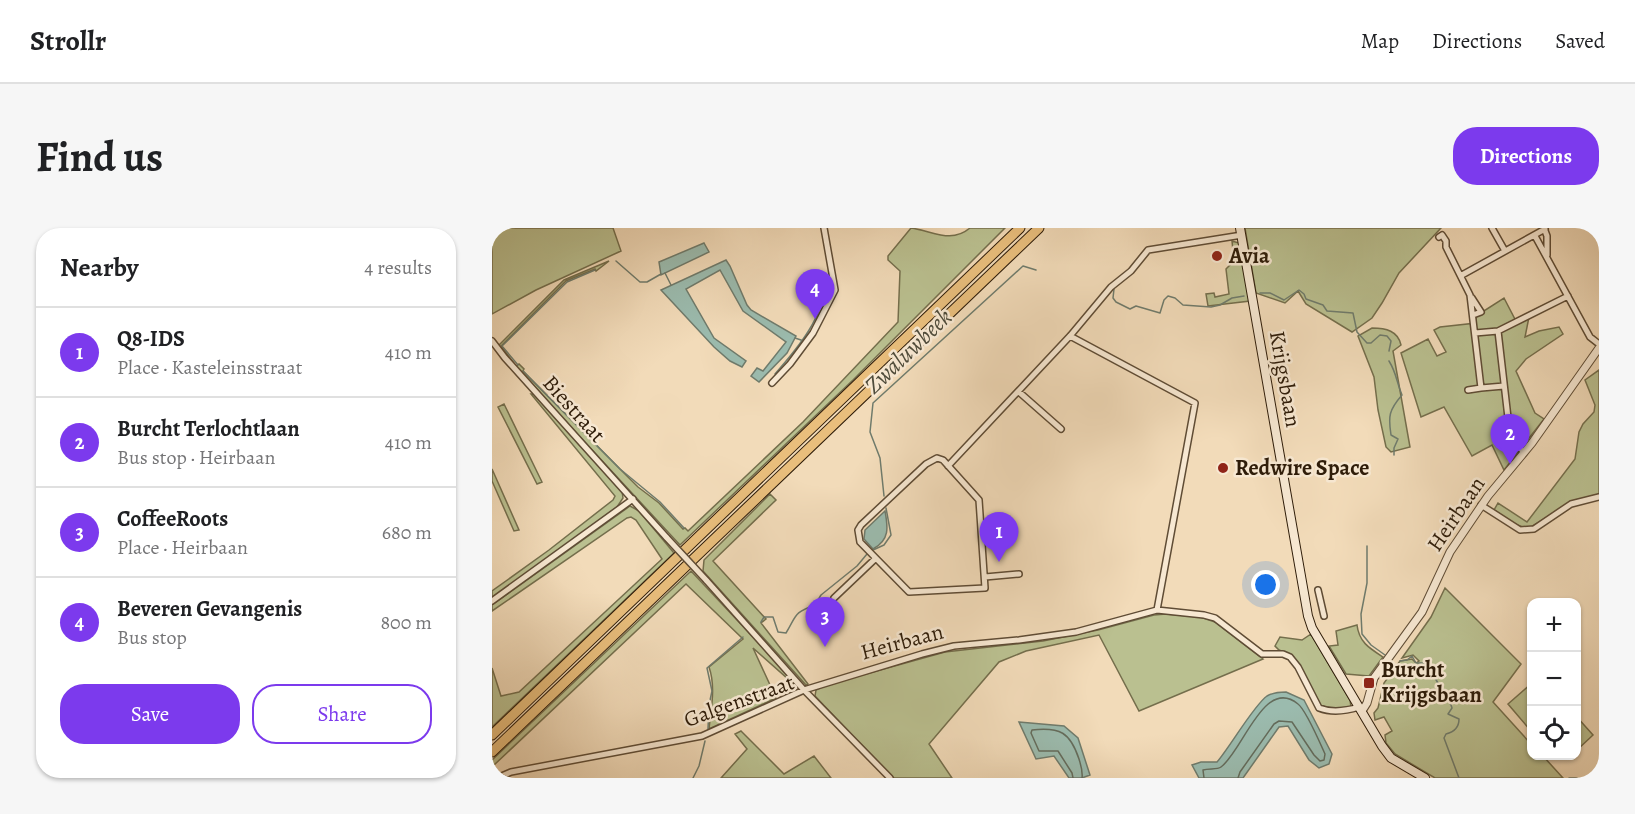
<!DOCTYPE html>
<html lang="en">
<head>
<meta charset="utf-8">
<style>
  :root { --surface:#fff; --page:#f6f6f6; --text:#202124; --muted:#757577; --line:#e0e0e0; --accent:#7c3aed }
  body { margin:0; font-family:Alegreya,serif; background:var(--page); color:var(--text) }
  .controls { position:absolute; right:18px; bottom:18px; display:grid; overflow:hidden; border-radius:12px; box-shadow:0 2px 4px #0004 }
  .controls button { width:54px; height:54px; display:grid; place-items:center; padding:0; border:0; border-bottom:2px solid var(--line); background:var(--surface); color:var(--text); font:30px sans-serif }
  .you { position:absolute; left:774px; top:357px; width:21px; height:21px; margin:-15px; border:4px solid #fff; border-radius:50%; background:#1a73e8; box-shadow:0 0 0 9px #1a73e833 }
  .badge { display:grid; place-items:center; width:39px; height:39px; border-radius:50%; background:var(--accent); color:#fff; font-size:20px; font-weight:700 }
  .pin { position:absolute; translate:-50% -50px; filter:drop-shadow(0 2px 3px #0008) }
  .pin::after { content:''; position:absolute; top:32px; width:21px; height:18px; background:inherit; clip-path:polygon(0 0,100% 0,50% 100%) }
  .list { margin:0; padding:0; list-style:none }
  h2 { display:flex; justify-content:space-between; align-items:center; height:78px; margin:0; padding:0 24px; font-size:26px }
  h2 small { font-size:20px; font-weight:400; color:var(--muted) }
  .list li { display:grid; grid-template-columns:39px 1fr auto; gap:18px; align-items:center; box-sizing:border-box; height:90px; padding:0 24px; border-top:2px solid var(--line) }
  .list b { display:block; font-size:22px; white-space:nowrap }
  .list p { margin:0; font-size:20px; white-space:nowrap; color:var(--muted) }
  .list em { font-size:20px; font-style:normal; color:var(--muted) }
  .actions { display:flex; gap:12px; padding:18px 24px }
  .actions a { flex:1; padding:14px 0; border:2px solid var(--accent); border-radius:24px; text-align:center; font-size:21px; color:var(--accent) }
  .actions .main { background:var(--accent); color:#fff }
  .icon { flex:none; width:33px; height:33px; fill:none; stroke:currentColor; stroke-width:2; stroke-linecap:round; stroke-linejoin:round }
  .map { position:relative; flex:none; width:1107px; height:550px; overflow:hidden; border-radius:24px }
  header { display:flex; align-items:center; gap:36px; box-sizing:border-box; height:84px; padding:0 30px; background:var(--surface); border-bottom:2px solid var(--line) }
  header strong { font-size:28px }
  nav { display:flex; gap:33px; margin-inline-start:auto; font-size:21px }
  .intro { display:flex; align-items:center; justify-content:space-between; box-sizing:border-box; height:144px; padding:0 36px }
  h1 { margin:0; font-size:42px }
  .button { padding:15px 27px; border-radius:24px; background:var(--accent); color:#fff; font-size:21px; font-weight:700 }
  main { display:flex; gap:36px; padding:0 36px }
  aside { flex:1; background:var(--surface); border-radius:24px; box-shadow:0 2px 4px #0004 }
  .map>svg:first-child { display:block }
  .green { fill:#bac090; stroke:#746e4c; stroke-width:1.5 }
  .water { fill:#9bbbae; stroke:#6f7b6c; stroke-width:1.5 }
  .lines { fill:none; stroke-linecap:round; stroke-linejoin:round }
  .shore { stroke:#646c5c; stroke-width:1.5 }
  .stream { stroke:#6f7b6c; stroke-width:1.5 }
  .minor-casing { stroke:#5f4c35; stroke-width:8 }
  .tertiary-casing { stroke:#5f4c35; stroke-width:9 }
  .secondary-casing { stroke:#2e1c09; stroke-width:10 }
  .motorway-casing { stroke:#2e1c09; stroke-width:11 }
  .minor { stroke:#f7e8d2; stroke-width:5 }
  .tertiary { stroke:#f7e8d2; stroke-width:7 }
  .secondary { stroke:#f7e8d2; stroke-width:8 }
  .motorway { stroke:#e9be7c; stroke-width:9 }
  .minor-bridge-casing { stroke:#5f4c35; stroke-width:8; stroke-linecap:butt }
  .minor-bridge { stroke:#f7e8d2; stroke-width:5 }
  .poi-dot { fill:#8f2418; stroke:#f7e8d2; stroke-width:2 }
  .labels { text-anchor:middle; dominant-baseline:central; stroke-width:5; stroke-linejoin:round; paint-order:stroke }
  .poi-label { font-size:22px; font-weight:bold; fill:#2e1c09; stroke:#f7e8d2; text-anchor:start }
  .street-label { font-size:22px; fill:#2e1c09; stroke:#f7e8d2 }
  .water-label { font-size:24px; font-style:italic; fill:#4f4c3b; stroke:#f7e8d2 }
</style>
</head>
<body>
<header>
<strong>Strollr</strong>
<nav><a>Map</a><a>Directions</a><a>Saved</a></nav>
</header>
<div class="intro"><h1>Find us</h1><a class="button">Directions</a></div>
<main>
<aside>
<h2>Nearby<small>4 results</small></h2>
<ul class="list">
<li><span class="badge">1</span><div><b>Q8-IDS</b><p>Place · Kasteleinsstraat</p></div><em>410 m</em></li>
<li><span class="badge">2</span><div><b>Burcht Terlochtlaan</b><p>Bus stop · Heirbaan</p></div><em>410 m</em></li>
<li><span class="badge">3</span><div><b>CoffeeRoots</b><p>Place · Heirbaan</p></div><em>680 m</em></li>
<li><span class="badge">4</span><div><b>Beveren Gevangenis</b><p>Bus stop</p></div><em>800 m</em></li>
</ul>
<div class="actions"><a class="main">Save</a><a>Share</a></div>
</aside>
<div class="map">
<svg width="1107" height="550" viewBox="0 0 1107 550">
  <rect width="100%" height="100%" fill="#f2dbb9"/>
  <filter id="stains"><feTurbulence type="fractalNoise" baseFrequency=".00333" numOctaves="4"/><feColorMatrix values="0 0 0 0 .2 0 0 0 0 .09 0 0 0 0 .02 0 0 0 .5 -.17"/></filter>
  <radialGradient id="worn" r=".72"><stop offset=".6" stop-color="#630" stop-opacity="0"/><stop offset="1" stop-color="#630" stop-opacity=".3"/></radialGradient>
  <path class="green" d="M0,0H121L129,23L44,62L0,86Z
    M419,0C441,3 459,16 478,0H513L361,152L188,317L14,129L6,118L72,52L117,33L104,43L103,41L74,53L9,118L24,138L27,136L32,141L31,143L127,240L146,259L167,275L191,301L193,300L196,303L311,194L406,94L408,43L396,32V28Z
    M753,0H949L907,45L890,75L880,90L860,104L814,76L806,63L793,75L764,65Z
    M740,13L747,15L758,73L716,78L714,66L722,65L723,69L737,66L734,41L742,33Z
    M1012,70L1025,95L1037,89L1033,109L1047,103L1067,99L1071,106L1034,131L1024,143L1043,185L1052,191L1012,242L1000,217L980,228L952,179L929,189L909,125L936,111L945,128L954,124L942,102L948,99L984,95V88Z
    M880,100C894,100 906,103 909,117L901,123L918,219L899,224L894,219L886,182L882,149L866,108Z
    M1107,142V266L1078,275L1039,299C1025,301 1013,289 1002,282L1006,275L1035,294L1083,231L1087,204L1091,196L1102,184L1103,177L1093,152Z
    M39,166H42L127,259L130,263L131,270L125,279L0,371V363L57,322L121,272L123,268Z
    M12,176L50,254L45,256L6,179Z
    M0,241L27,302L22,303L0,253Z
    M278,266L284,272L221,333L274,391L269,395L316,456L314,457L211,343L212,332Z
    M138,278L147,283L182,325L0,499V440L9,468L27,464L170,331L144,292L139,289L135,290L0,383V377Z
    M199,343L306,457L304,458L261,420L284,470L217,501C219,481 224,459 217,439L251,411L194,356L1,538L3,542L0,544V532Z
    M953,360L1029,436L1001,474L1039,516L1040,528H1051L1071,550H943L903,526L894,515L893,507L900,503L892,489L883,492L882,485L886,480L892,455L908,433L920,431L924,435L927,433L921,427L910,430L939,389Z
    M674,386L708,389L723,394L771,431L647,483L607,407L534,423L507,434L437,516L460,550H401L323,468L324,462L334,457L453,424L551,413L606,402L662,387Z
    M865,397C867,414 877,420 891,429L877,448L854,446L837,418L846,417L844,403Z
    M819,406L858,472L859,479L840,480L829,478L799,427L787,422L783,418L788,409L810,412Z
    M1039,456V503L1016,476Z
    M1084,488L1101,507L1085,522H1084Z
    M249,503L292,546L322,528L339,550H229L255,521L243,506Z"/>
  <path class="water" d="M212,15L217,24L169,47L167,34Z
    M234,32L238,38L255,77L259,82L304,108L295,125L267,154L259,148L265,140L271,143L294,114L251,83L228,42L194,61L222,110L254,133L250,139L238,133L222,119L169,62Z
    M393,283C396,299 398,312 381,321L372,311L373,302Z
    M794,464L812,472L840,526L837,536L827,540L817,532L796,498L787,499L751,550H707L700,537L709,534H725C738,519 762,477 775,468C780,465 789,464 794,464Z
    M527,494L572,498L586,510L598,547L590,550H577L562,528L544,531Z"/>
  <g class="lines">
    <path class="shore" d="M581,550L580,545L566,523H547L539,505L540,502C568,499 578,504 587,531C589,538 591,543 590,550
      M712,550L711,542C717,540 725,542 729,539C751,523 772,448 806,476C814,482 828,515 833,526L832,532L828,533L822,527L800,494L787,493L782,496L748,544L746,550"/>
    <path class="stream" d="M124,33L148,54H155L169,46
      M173,45L179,57
      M622,61L621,70L624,74L638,81L644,78L668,85L672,72L676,68L683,70L691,77L719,79L728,77L740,70L752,68
      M768,65H778L792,72L807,62L812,66L814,71L831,77L835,83L861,85L865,104L875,115H879L888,107L895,108L899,113L897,123
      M303,110L309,112
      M897,133C905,146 904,153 910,167C897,182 896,188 899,207L906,211L902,220V227
      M26,137L10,118L75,54L103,42
      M31,143L128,241L168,274L192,300
      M283,146C305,121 334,87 333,52
      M392,268L388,230L378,204L381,175L531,38L544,42
      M875,318V355L869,386L870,406L879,417L893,427
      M381,322L392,317L399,307L394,280
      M269,394L272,389H281L286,404L294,405C305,387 301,385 323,377L329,367L365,338L375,326
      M908,433L915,432L920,428L924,435H938L940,445L959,477L960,480L956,486L967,491C967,500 962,504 954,506L952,510L967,550
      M216,501L217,477L220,463L215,440L251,409
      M201,550L207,538L213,513
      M1077,550H1085"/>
    <defs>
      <path id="minor" d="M1000,0L1013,23
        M1052,0L1055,8V27
        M1043,8L1098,109L1107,116
        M947,9L950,7L954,13V19L978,67L989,160L1012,158
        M970,47L1053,1
        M980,70L989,84L981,87
        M1006,103L1076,68
        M983,105L1006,103L1018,207L1032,225
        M578,108L703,175L665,382
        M0,113L13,130L175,310
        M280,155L298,136L321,105L343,62L332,0
        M976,162L989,160
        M527,164L569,201
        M445,230L451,232L487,272L493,360L417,364L368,314L366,302L369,297L434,236Z
        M456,238L578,108L619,59L639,43L656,22L750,7
        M989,277L1028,302L1042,301L1079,276L1107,269
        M493,349L527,346
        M214,352L312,462L398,550
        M826,362L832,388
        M342,370L383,331
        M0,373L141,271
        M5,550L19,544L210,508L312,462L430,426L462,418L527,412L584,404L665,382L712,387L723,390L770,426H791L798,429L806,439L827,480C840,485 854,483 867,479"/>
      <path id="tertiary" d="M870,483L875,475L882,450L930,384L958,324L996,268L1040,215L1107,120"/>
      <path id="secondary" d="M748,0L816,388L820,400L890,518L899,530L933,550"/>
      <path id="motorway" d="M0,507L528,0
        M0,524L547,0"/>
    </defs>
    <use href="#minor" class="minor-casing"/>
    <use href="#tertiary" class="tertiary-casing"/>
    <use href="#secondary" class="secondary-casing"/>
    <use href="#motorway" class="motorway-casing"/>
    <use href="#minor" class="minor"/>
    <use href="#tertiary" class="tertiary"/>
    <use href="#secondary" class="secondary"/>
    <use href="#motorway" class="motorway"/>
    <defs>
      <path id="minor-bridge" d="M175,310L214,352"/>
    </defs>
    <use href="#minor-bridge" class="minor-bridge-casing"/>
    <use href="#minor-bridge" class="minor-bridge"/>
  </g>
  <g class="poi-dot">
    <circle cx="725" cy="28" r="6"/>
    <circle cx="731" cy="240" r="6"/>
    <rect x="871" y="449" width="12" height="12" rx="3"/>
  </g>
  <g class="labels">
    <g class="poi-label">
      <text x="737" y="28">Avia</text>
      <text x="743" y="240">Redwire Space</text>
      <text x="889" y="442">Burcht<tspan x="889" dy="25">Krijgsbaan</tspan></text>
    </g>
    <g class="street-label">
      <text transform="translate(793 151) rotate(80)">Krijgsbaan</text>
      <text transform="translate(82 181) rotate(48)">Biestraat</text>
      <text transform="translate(964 286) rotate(-56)">Heirbaan</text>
      <text transform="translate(410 414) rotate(-15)">Heirbaan</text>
      <text transform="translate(247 473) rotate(-20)">Galgenstraat</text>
    </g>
    <g class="water-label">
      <text transform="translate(416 123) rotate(-44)">Zwaluwbeek</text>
    </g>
  </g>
  <rect width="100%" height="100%" filter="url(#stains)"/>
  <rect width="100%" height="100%" fill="url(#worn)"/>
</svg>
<div class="controls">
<button>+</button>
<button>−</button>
<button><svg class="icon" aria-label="locate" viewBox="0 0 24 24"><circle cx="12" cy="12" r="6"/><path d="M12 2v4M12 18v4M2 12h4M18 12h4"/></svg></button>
</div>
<div class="you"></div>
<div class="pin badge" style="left:507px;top:334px">1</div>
<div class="pin badge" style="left:1018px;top:236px">2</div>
<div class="pin badge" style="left:333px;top:419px">3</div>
<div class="pin badge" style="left:323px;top:91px">4</div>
</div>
</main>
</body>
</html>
